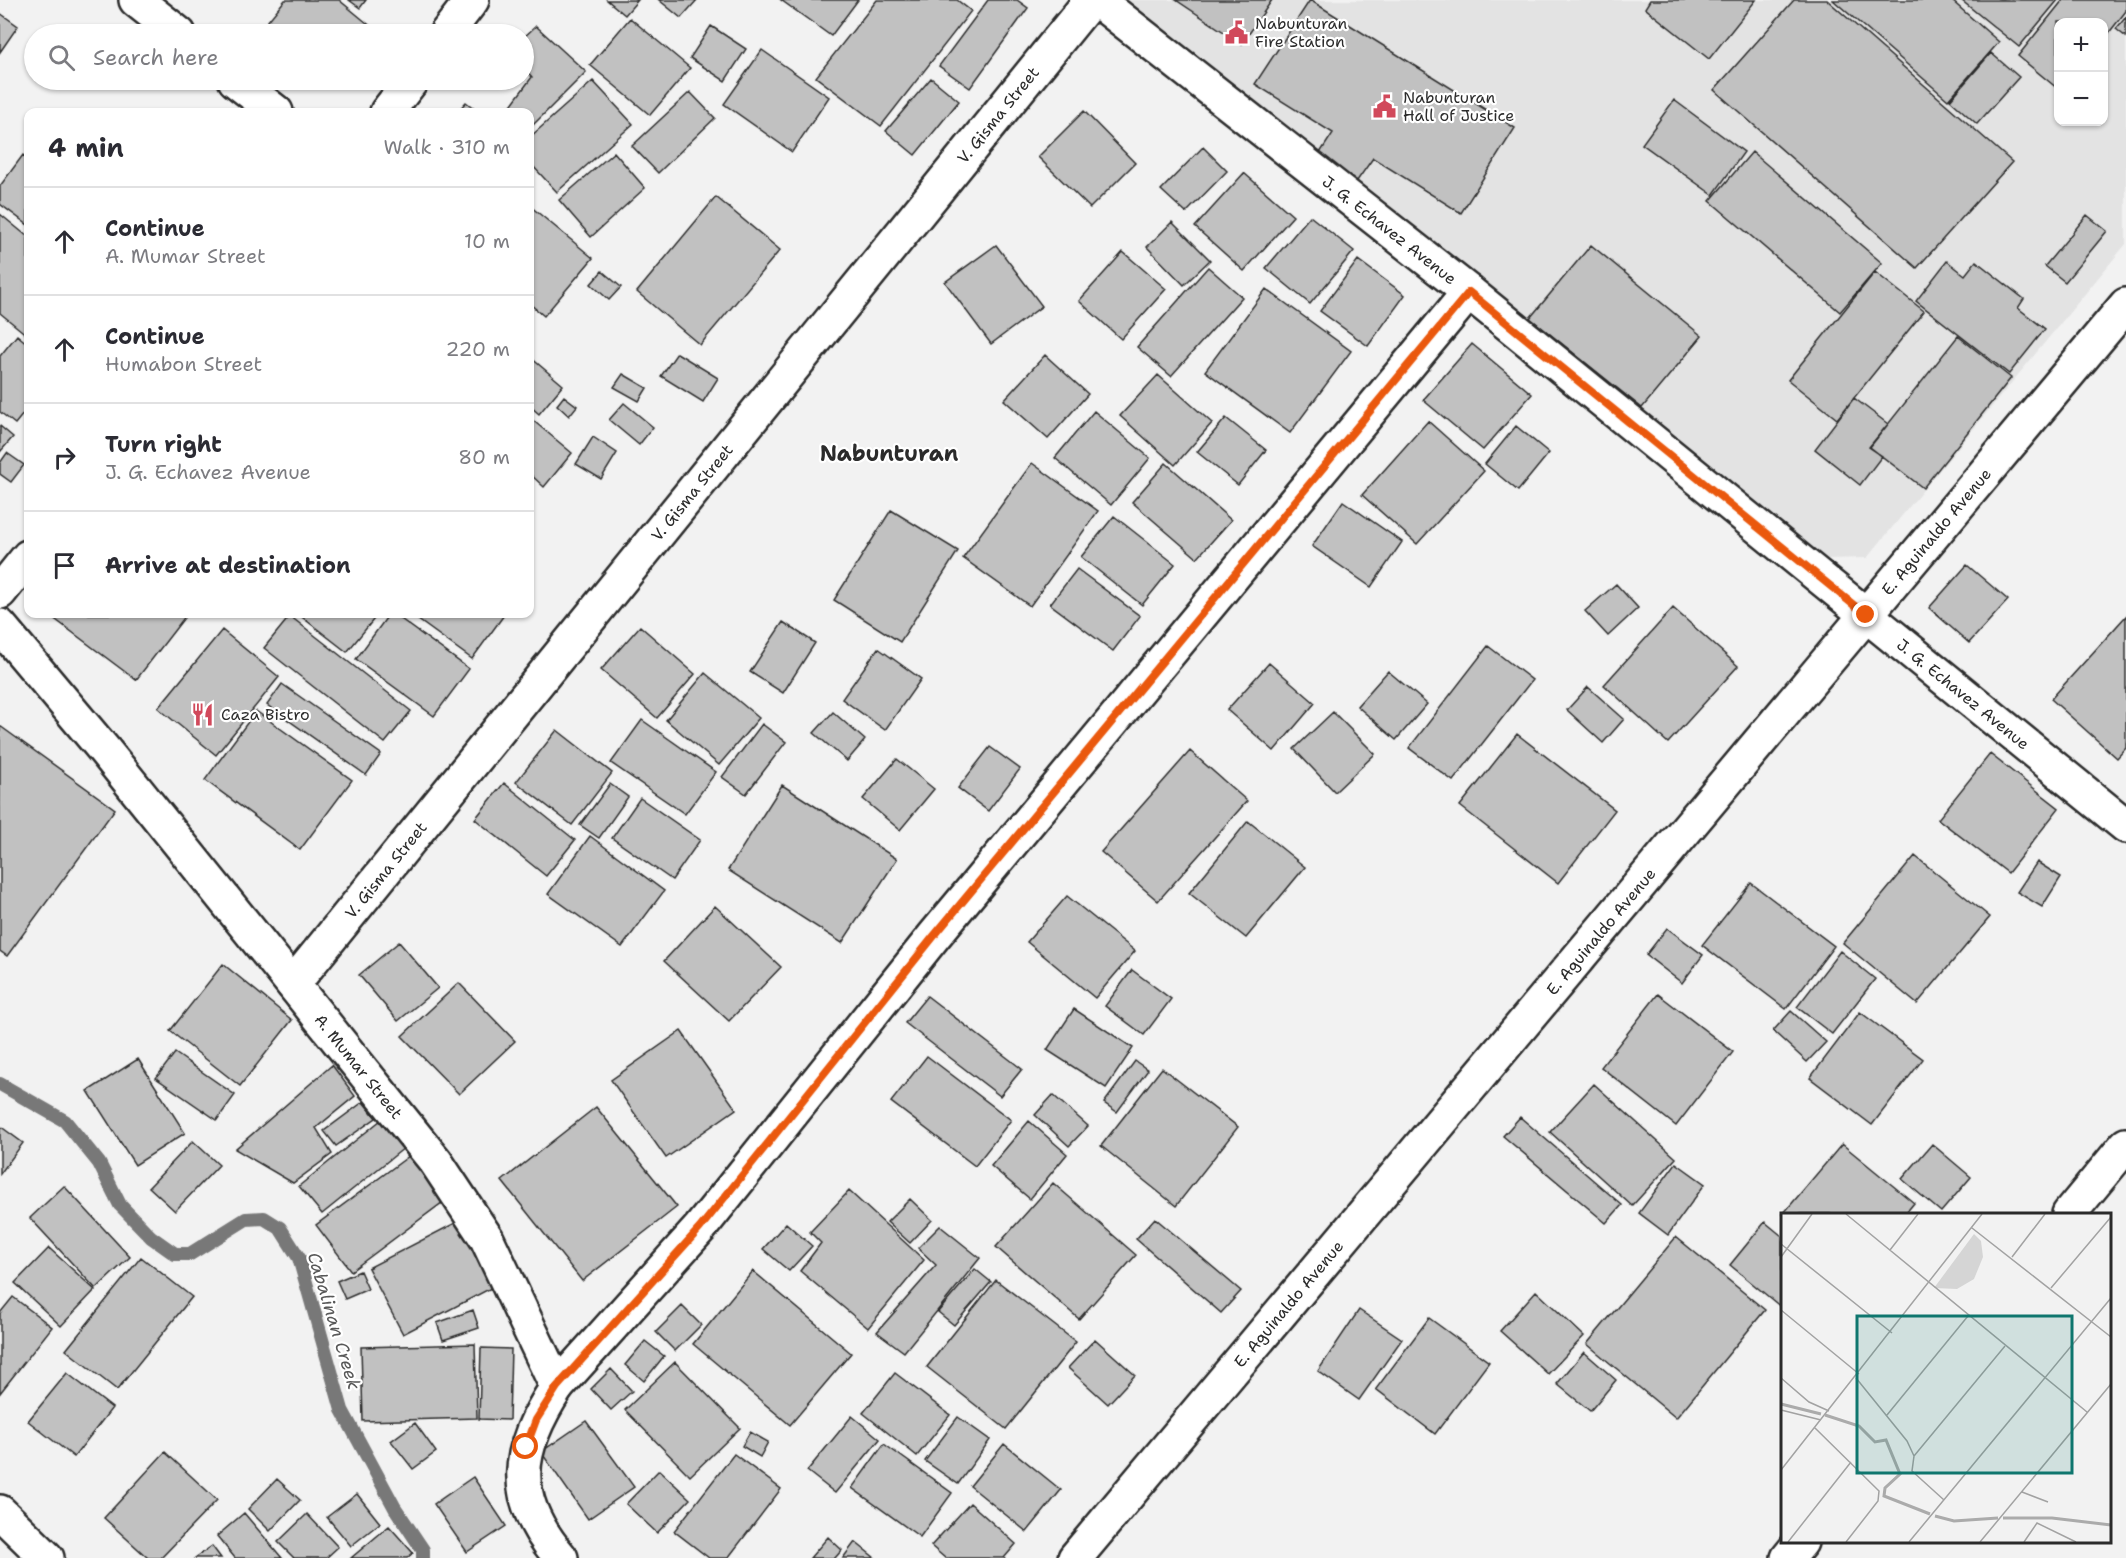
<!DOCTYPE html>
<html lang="en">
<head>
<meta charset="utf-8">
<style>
  :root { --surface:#fff; --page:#f7f7f7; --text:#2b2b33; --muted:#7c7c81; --line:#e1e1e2 }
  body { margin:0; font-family:"Shantell Sans",sans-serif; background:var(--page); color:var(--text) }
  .controls { position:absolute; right:18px; top:18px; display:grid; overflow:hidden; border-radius:12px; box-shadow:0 2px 4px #0004 }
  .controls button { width:54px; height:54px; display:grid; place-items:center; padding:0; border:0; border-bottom:2px solid var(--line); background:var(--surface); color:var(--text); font:30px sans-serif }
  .stop { position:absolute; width:18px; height:18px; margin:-14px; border:4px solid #ea580c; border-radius:50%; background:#fff }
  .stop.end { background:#ea580c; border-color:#fff; box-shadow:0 2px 6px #0008 }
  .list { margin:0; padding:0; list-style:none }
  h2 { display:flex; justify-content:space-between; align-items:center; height:78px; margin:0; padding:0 24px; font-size:26px }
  h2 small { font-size:20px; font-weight:400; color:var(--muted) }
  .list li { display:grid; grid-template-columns:39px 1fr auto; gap:18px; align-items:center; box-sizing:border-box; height:108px; padding:0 24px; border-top:2px solid var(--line) }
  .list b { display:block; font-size:22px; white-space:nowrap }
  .list p { margin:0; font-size:20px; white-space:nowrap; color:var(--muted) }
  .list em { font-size:20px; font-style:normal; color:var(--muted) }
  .icon { flex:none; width:33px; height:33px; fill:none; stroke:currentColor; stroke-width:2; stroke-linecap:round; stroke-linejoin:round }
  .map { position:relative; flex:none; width:2126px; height:1558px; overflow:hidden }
  .search { position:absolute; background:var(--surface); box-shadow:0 2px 4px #0004; left:24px; top:24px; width:510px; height:66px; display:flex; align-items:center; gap:15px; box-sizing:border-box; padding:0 21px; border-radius:33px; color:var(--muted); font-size:22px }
  .panel { position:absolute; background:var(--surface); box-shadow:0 2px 4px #0004; left:24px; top:108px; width:510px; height:510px; border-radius:12px }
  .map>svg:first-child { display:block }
  .built { fill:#e3e3e3; fill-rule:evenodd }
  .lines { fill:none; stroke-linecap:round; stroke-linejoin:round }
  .stream { stroke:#787878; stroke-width:14 }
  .building { fill:#c1c1c1; stroke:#2b2b2b; stroke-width:1.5 }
  .minor-casing { stroke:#2b2b2b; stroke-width:38 }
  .major-casing { stroke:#2b2b2b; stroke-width:38 }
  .minor { stroke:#fff; stroke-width:33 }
  .major { stroke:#fff; stroke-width:33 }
  .route { stroke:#ea580c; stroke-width:8 }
  .labels { text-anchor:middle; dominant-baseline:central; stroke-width:4.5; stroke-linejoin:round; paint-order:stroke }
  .poi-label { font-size:16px; fill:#2b2b2b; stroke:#fff; text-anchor:start }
  .street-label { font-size:16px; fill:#2b2b2b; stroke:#fff }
  .water-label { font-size:18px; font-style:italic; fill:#585858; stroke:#fff }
  .district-label { font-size:22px; font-weight:bold; fill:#2b2b2b; stroke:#fff }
  .inset-river { fill:none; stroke:#ababab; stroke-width:3 }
  .inset-road { fill:none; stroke:#a2a2a2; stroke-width:1.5 }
  .view { fill:#0f766e; fill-opacity:0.15; stroke:#0f766e; stroke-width:3 }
  .inset-edge { fill:none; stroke:#2b2b2b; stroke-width:3 }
</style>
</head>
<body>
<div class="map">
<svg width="2126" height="1558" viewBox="0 0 2126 1558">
  <rect width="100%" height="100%" fill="#f2f2f2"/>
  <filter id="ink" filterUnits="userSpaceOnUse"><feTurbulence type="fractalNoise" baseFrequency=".0167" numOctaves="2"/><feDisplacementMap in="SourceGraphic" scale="12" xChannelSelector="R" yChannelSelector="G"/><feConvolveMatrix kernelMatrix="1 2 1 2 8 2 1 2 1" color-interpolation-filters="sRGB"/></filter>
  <g filter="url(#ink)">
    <path class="built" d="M1116,0H2126V244L1867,558L1825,559L1451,268ZM2058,22H2104V122H2058Z"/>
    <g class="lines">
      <path class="stream" d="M0,1084L65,1121L99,1163L120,1205L151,1237L175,1254H190L246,1219L264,1218L280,1228L299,1258L342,1410L395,1508L423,1550V1558"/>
    </g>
    <path class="building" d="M285,0H339L373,28L368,34H283L267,22Z
      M349,0H366L360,8Z
      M607,0H638L625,15Z
      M659,0H697L681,18Z
      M781,0H858L831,36Z
      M877,0H957L971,11L881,126L816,77Z
      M988,0H1017L1028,8L970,88L939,66Z
      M1176,0H1272L1242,44Z
      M1310,0L1515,128L1461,213L1373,158L1357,181L1318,156L1333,133L1255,84Z
      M1650,0H1756L1709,59L1645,8Z
      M1794,0H1827L2012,162L1917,268L1714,90Z
      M1833,0H1951L1999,42L1948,100Z
      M1961,0H2058L2019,47Z
      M2063,0H2126V11L2104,39V22H2058V89L2018,56Z
      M0,13L18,26L0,52Z
      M2126,17V37L2116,29Z
      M630,18L690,68L650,115L590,65Z
      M536,26L586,72L530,128V112H506L532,77L524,68V37Z
      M711,26L746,49L725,81L690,58Z
      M762,50L829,97L792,152L724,104Z
      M1991,53L2019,77L1977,124L1950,100Z
      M931,78L959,101L915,155L886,131Z
      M593,81L633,124L557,192L530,163V137Z
      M690,92L715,118L658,173L632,146Z
      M1674,100L1744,152L1713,195L1642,144Z
      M466,102L479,112H457Z
      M1084,111L1135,163L1090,208L1038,157Z
      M1203,147L1227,171L1186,213L1161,190Z
      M614,152L645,188L591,237L559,200Z
      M1752,152L1882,263L1840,312L1710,201Z
      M23,155L28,159V225L0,204V186Z
      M1244,173L1293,216L1244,271L1195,227Z
      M716,197L780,250L700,345L637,292Z
      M530,206L593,258L544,316L530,304Z
      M0,214L28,237V336L0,313Z
      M2087,215L2107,231L2065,282L2045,266Z
      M1310,216L1354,251L1310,304L1266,268Z
      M1172,222L1210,260L1184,285L1147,247Z
      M996,245L1042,306L991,344L945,282Z
      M1591,245L1702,336L1642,408L1530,318Z
      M1123,252L1166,289L1121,339L1079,301Z
      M1358,260L1405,295L1368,346L1320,311Z
      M1947,261L1965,275L1976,261L2024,299L2018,308L2045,329L2009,374L1916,301Z
      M1208,267L1242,297L1171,376L1137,347Z
      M602,271L621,287L609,300L591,284Z
      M1875,272L1924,311L1837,419L1788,380Z
      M1266,289L1351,351L1290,433L1205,371Z
      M17,335L28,344V408L15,424L0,412V356Z
      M1958,336L2011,378L1923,488L1870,447Z
      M1472,344L1532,394L1483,450L1423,400Z
      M677,353L718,378L703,402L661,376Z
      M1045,355L1088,394L1048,439L1004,400Z
      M530,357L563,385L539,414L530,406Z
      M623,374L647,388L639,401L614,387Z
      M1158,375L1212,423L1175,465L1120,416Z
      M564,396L577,406L569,416L557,405Z
      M1854,398L1888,424L1869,447L1882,456L1860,485L1815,449Z
      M624,403L653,427L639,445L609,420Z
      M1094,411L1150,458L1111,505L1055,458Z
      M530,418L572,453L544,487L530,474Z
      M1226,418L1266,450L1238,485L1197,452Z
      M1428,421L1484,471L1417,544L1362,495Z
      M0,426L13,437L0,452Z
      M1516,426L1549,453L1518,491L1485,464Z
      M593,437L617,453L601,479L576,464Z
      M7,453L24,465L11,482L0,474V463Z
      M1032,463L1098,511L1030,606L963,558Z
      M1166,463L1231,520L1197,558L1132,502Z
      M1343,501L1402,542L1371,587L1312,546Z
      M891,510L958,551L900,642L834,600Z
      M1114,516L1175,564L1142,605L1081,557Z
      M1967,565L2008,600L1969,643L1929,608Z
      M1077,569L1140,616L1113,651L1050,604Z
      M1616,584L1638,608L1608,636L1585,611Z
      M1673,608L1738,666L1668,743L1604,685Z
      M48,614H187L136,680Z
      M298,614H378L347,652Z
      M389,614H394L469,669L434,716L356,659Z
      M410,614H502L504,615L472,659Z
      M290,616L411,711L385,743L264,648Z
      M2126,616V748L2117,758L2051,699Z
      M783,622L815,643L783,693L750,672Z
      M640,626L695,674L657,718L601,670Z
      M222,630L279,677L216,755L158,708Z
      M1488,646L1532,680L1453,781L1409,748Z
      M878,648L921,679L885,730L842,699Z
      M1269,663L1315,703L1274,751L1227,710Z
      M1388,671L1427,704L1396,740L1357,706Z
      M705,673L759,718L719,765L666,720Z
      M282,684L381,754L366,775L267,705Z
      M1588,687L1624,719L1603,743L1567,710Z
      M256,711L352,780L300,850L205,780Z
      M833,712L865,740L847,761L814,733Z
      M1333,712L1375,754L1335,792L1294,749Z
      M642,720L716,772L685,814L611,763Z
      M762,724L786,742L746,794L722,777Z
      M0,726L115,809L7,956L0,951Z
      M557,730L612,773L572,825L516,782Z
      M1517,734L1615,810L1558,883L1460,806Z
      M990,747L1020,769L988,811L958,788Z
      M1190,751L1247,801L1158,901L1101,852Z
      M1990,754L2059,808L2008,873L1938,819Z
      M897,759L934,789L900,830L863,799Z
      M504,783L575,840L546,876L475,819Z
      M610,784L628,797L599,838L580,825Z
      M782,785L897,859L842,943L728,870Z
      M640,798L700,840L672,880L612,838Z
      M1248,821L1305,867L1246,938L1189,893Z
      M590,836L664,891L622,947L548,894Z
      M1915,856L1990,917L1917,1004L1843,943Z
      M2037,862L2061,877L2042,907L2017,892Z
      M1751,883L1834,946L1786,1009L1702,945Z
      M1067,896L1135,951L1095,998L1027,942Z
      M715,906L781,967L729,1021L664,961Z
      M1667,928L1703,955L1682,983L1646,955Z
      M399,942L438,988L398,1021L359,975Z
      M1840,951L1875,979L1832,1034L1797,1007Z
      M223,964L292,1020L240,1086L170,1031Z
      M1132,970L1171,999L1144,1035L1105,1006Z
      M459,983L515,1041L459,1094L402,1036Z
      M1658,994L1733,1052L1676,1126L1601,1067Z
      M927,996L1022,1069L1000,1096L905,1023Z
      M1074,1009L1133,1048L1106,1088L1047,1050Z
      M1791,1011L1826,1042L1807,1062L1773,1031Z
      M1860,1012L1923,1059L1872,1125L1810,1078Z
      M681,1031L736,1109L666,1158L611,1080Z
      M175,1053L235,1095L217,1120L156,1078Z
      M927,1056L1011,1120L975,1166L891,1102Z
      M138,1059L185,1133L135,1165L88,1091Z
      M1135,1061L1148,1070L1117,1112L1104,1103Z
      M332,1065L355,1096L316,1128L332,1154L293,1183L235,1149Z
      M1162,1068L1238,1127L1176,1206L1101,1146Z
      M1594,1084L1676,1158L1632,1206L1550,1132Z
      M1053,1095L1088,1126L1069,1146L1035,1115Z
      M363,1102L376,1118L336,1146L324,1131Z
      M596,1107L677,1207L582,1281L502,1181Z
      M1520,1117L1622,1205L1606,1223L1503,1136Z
      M381,1120L404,1148L322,1214L299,1186Z
      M1029,1121L1067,1154L1030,1199L991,1166Z
      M0,1126L23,1143L0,1174Z
      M193,1141L219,1165L175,1211L149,1187Z
      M1842,1144L1914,1203L1905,1214H1783Z
      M1932,1144L1971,1177L1941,1212L1902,1179Z
      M413,1153L447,1199L351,1271L316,1225Z
      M1676,1163L1705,1184L1668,1235L1639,1213Z
      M1053,1183L1136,1255L1079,1319L996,1247Z
      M64,1186L130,1257L96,1289L30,1218Z
      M849,1191L924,1260L868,1328L800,1271L821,1243L810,1232Z
      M910,1199L932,1220L910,1243L887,1222Z
      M1155,1218L1241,1291L1221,1313L1136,1239Z
      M461,1220L495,1286L403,1334L368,1268Z
      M1765,1222L1782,1236V1308L1730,1265Z
      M786,1223L812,1246L789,1271L763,1249Z
      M940,1226L980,1258L904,1352L877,1332L936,1265L918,1248Z
      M1676,1237L1765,1310L1676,1418L1587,1344Z
      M49,1248L95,1290L61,1326L15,1283Z
      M141,1257L192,1297L117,1390L66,1350Z
      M975,1269L991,1282L954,1325L938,1312Z
      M360,1271L368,1289L345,1299L337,1281Z
      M753,1271L851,1353L790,1425L693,1344Z
      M996,1280L1076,1342L1006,1429L927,1367Z
      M1536,1291L1584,1336L1548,1374L1500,1331Z
      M13,1297L52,1327L0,1393V1313Z
      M682,1306L701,1325L675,1351L656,1332Z
      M473,1310L479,1328L443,1340L437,1323Z
      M1359,1310L1402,1339L1359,1400L1318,1371Z
      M1429,1318L1489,1362L1435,1434L1376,1389Z
      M1095,1339L1135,1375L1108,1404L1068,1368Z
      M645,1341L664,1356L644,1381L625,1365Z
      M475,1344L477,1418L363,1421L361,1347Z
      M481,1348L511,1349L509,1420L479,1419Z
      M1584,1352L1616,1380L1590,1411L1557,1384Z
      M675,1362L740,1428L690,1476L625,1410Z
      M611,1369L632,1391L611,1410L591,1389Z
      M67,1373L112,1408L74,1457L28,1421Z
      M895,1373L950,1415L917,1456L863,1413Z
      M852,1416L880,1439L835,1493L807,1471Z
      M958,1417L990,1440L958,1484L925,1461Z
      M586,1421L634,1487L588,1519L541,1452Z
      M415,1423L436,1452L413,1469L391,1441Z
      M750,1432L768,1442L760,1457L742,1446Z
      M884,1444L952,1493L920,1537L852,1488Z
      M1004,1444L1061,1490L1027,1532L970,1486Z
      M165,1452L217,1500L161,1558H148L104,1518Z
      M734,1454L781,1489L728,1558H709L674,1531Z
      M659,1470L690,1499L657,1533L626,1504Z
      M473,1477L506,1526L467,1552L434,1504Z
      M277,1479L300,1500L270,1531L248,1509Z
      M357,1494L380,1523L351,1546L327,1517Z
      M970,1503L1016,1544L1004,1558H945L931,1546Z
      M244,1513L282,1558H235L217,1536Z
      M307,1514L338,1547L326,1558H294L278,1542Z
      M389,1526L413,1553L407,1558H351Z
      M828,1537L842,1550L835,1558H810Z
      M855,1542L875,1558H843Z
      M212,1546L221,1558H195Z"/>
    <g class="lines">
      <defs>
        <g id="minor">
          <path d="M136,0L179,34"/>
          <path id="s1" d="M1097,0L1469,292L2126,826"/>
          <path d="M446,34L472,0"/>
          <path d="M235,80L276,112"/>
          <path d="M387,112L412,80"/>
          <path d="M0,592L28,557"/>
          <path id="s2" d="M0,626L105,751L436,1162L487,1239L557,1387C515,1451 509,1497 561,1558"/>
          <path id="s3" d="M293,984L1091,0"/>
          <path d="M557,1387L700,1228L934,936L1469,292"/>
          <path d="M0,1512L47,1558"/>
          <path id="s4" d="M1075,1558L2126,305"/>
        </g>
        <path id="major" d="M2069,1214L2126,1145
          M1788,1558L1801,1542"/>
      </defs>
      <use href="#minor" class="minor-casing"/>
      <use href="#major" class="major-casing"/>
      <use href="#minor" class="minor"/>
      <use href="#major" class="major"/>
    </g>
  </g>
  <g class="lines" filter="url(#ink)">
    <path class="route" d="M526,1447L536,1420L557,1387L700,1228L934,936L1469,292L1866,615"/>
  </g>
  <defs>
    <symbol id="civic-bare" viewBox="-9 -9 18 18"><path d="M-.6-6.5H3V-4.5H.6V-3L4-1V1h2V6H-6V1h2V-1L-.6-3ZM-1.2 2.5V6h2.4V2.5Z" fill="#d1495b" stroke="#fff" stroke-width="2.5" paint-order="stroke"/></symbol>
    <symbol id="restaurant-bare" viewBox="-9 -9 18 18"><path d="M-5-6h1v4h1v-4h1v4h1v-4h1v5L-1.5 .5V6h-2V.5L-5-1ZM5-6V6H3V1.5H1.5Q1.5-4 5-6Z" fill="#d1495b" stroke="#fff" stroke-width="2.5" paint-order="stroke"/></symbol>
  </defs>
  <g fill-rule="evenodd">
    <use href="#civic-bare" x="1220" y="16" width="33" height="33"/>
    <use href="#civic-bare" x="1368" y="90" width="33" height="33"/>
    <use href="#restaurant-bare" x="186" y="698" width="33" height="33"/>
  </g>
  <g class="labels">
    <g class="poi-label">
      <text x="1255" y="23">Nabunturan<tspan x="1255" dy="18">Fire Station</tspan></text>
      <text x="1403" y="97">Nabunturan<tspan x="1403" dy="18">Hall of Justice</tspan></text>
      <text x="221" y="714">Caza Bistro</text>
    </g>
    <g class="street-label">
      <text stroke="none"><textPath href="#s3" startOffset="1119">V. Gisma Street</textPath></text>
      <text stroke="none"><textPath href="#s1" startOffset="372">J. G. Echavez Avenue</textPath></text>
      <text stroke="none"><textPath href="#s3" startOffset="633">V. Gisma Street</textPath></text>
      <text stroke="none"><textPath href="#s4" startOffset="1340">E. Aguinaldo Avenue</textPath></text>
      <text stroke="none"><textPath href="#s1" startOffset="1110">J. G. Echavez Avenue</textPath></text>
      <text stroke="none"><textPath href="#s3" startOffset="147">V. Gisma Street</textPath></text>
      <text stroke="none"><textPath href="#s4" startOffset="818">E. Aguinaldo Avenue</textPath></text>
      <text stroke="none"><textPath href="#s2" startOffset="568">A. Mumar Street</textPath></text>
      <text stroke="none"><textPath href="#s4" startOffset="332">E. Aguinaldo Avenue</textPath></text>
    </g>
    <g class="water-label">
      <text transform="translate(334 1321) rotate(73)">Cabalinan Creek</text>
    </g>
    <g class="district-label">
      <text x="889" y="453">Nabunturan</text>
    </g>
  </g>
  <g transform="translate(1781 1213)">
    <rect width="330" height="330" fill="#f2f2f2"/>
    <path d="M193,21L200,28L202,44L193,66L176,76L153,75Z" fill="#d5d5d5"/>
    <path class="inset-river" d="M0,191L40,201M44,202L78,213L94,229L105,227L119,261L104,275L103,283L149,301M154,303L173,308L217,305M222,305H271L330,312"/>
    <path class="inset-road" d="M65,1L306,199M191,15L330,124M0,31L111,120M109,37L137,1M0,44L31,1M231,44L264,1M270,75L330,4M0,97L78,161M0,165L28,189L48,198M75,165L126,228L133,243L131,258L163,287M0,197L40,207M106,202L187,103M34,215L98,278L97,288L65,329M133,243L224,133M0,257L201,1M241,279L267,289M7,329L70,249M128,329L330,85M199,329L330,171M243,329L256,310L295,329"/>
    <path class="view" d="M76,103H291V260H76Z"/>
    <rect width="330" height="330" class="inset-edge"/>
  </g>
</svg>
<div class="controls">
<button>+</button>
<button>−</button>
</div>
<div class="stop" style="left:526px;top:1447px"></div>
<div class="stop end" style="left:1866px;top:615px"></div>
<div class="search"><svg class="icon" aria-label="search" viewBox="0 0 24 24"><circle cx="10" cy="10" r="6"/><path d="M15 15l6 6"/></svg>Search here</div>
<section class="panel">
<h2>4 min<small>Walk · 310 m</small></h2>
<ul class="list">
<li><svg class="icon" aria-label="ahead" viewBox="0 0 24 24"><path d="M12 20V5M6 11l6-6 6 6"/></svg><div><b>Continue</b><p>A. Mumar Street</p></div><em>10 m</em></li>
<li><svg class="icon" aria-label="ahead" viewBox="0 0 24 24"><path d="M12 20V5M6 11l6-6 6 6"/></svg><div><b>Continue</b><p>Humabon Street</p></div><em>220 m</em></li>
<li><svg class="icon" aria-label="right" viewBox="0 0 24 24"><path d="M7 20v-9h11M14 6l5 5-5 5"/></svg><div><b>Turn right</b><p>J. G. Echavez Avenue</p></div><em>80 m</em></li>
<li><svg class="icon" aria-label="arrive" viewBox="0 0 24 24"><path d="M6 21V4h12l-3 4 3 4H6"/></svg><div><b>Arrive at destination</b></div></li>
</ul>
</section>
</div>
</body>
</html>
